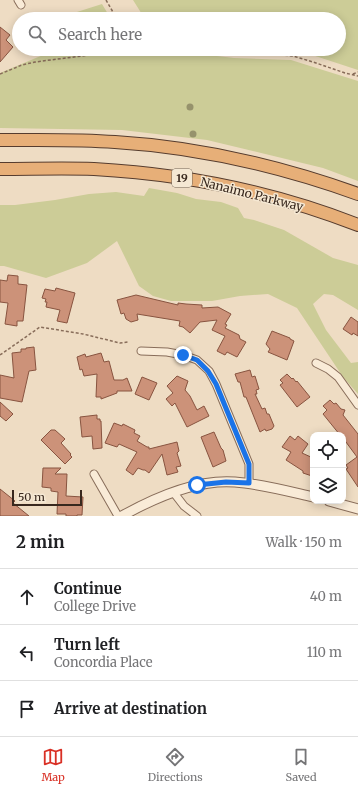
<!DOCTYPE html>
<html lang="en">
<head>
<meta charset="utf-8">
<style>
  :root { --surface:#fff; --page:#f2f2f2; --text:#202124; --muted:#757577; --line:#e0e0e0; --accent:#d93025 }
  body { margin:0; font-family:Merriweather,serif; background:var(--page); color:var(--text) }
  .controls { position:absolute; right:12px; bottom:12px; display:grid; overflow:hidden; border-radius:8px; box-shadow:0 2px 10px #0003 }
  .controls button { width:36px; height:36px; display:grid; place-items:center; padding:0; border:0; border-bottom:1px solid var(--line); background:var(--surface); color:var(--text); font:20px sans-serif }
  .scale { position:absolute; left:12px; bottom:10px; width:70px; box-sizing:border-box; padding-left:4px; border:2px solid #38281e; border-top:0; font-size:11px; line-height:14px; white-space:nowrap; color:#38281e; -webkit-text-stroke:3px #f5e8d3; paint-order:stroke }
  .stop { position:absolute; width:12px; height:12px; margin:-9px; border:3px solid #1a73e8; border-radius:50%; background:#fff }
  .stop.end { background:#1a73e8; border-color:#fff; box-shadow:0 1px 4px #0008 }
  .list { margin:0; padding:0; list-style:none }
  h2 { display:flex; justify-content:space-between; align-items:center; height:52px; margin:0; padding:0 16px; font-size:17px }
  h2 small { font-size:13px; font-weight:400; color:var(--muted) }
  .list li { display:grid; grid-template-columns:26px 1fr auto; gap:12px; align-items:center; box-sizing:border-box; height:56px; padding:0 16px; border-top:1px solid var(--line) }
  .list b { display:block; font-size:15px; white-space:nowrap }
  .list p { margin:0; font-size:13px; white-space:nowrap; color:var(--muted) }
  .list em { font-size:13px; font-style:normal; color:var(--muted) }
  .icon { flex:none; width:22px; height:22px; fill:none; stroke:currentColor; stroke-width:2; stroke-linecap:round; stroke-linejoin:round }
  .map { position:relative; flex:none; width:358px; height:516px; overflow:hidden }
  .search { position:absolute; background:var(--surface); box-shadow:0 2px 10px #0003; left:12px; right:12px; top:12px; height:44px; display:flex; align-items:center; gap:10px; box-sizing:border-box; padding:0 14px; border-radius:22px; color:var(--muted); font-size:15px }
  .sheet { height:220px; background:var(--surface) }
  nav { display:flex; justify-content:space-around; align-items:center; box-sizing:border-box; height:56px; border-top:1px solid var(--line); background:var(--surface); font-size:11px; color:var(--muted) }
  nav a { display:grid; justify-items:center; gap:2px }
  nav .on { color:var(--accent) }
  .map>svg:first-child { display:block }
  .green { fill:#cccc97 }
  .building { fill:#cc9279; stroke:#885440 }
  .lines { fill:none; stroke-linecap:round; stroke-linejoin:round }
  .minor-casing { stroke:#886d5a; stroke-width:9 }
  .tertiary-casing { stroke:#886d5a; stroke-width:11 }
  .trunk-casing { stroke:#563c2e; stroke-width:14 }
  .path { stroke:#886d5a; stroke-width:1.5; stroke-dasharray:3 2; stroke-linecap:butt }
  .minor { stroke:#f9ebd7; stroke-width:7 }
  .tertiary { stroke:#f9ebd7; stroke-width:9 }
  .trunk { stroke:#e7af78; stroke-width:12 }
  .tree { fill:#96926c }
  .route { stroke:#1a73e8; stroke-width:5 }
  .labels { text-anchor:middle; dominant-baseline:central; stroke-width:3; stroke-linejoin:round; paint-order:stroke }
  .shield { fill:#f5e8d3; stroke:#716254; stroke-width:1 }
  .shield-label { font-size:11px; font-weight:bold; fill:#38281e }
  .street-label { font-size:12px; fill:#38281e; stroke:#f5e8d3 }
</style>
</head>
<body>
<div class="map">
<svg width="358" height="516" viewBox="0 0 358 516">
  <rect width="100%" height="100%" fill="#eedcc3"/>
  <path class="green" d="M133,0H358V70L294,49H339V19H145Z
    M102,4L111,19H55Z
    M39,49H158L234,58L291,60L358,81V181L323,168L207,140L122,130L0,128V73L43,55Z
    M149,188L177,193L196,199L221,202L238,208L244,218L254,220L284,230L333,258L358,265V310L333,295L324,294L313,304L326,330L351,363L358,362V394L343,377L297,308L268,294L240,296L212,301H171L153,296L139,286L117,241L87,263L46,278L4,266H0V205H15L55,200L89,194L116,192L144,196Z"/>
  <path class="building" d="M0,27L10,35L6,40L13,47L0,62Z
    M8,275L18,276V284L27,285L23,321H17V326L5,324L8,303L0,302V280L7,281Z
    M56,288L75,293L67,323L57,321L60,310L46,307L47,302H45L46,299L42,298L45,289L55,291Z
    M136,295L178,305V303L186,304L202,305V308L218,307L231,314L225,324L227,325L225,328L239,335L240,339L246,342L237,357L227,352L225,355L217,351L225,336L212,330L217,320L200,322L190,333L183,327L179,326L180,321L137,314L138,320L131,322L126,319L124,313L121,314L117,300Z
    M351,317L358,322V336L353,333L352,335L343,329Z
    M272,331L290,338V339L294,341L287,360L268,352L270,349L266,344Z
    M34,347L36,370L29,371L22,402L0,398V375L14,378L12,353L21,352V349H26V348Z
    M101,353L104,362L109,361L114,380H123L127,378L132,391H117V393L101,399V397H96L97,374L84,376L82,369L80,370L77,357L85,354L86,357Z
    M250,370L252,377L255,376L259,389L256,390L257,394H255L262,409L265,408L267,414H269L274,426L272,429L266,431L265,429L260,432L246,397H244L240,382H238L235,374Z
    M287,374L292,379L293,378L296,382L297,381L310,397L297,407L280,385L283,383L280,380Z
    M177,376L188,381L185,390L190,396L197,410L204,406L209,416L187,427L175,403L172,406L166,399L173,393L167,386Z
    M142,377L157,383L149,400L135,394Z
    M330,400L334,404L336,403L341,409L345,410L343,415L358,434V487L346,469L348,468L346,465L357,457L343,438V435H340L323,414L327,410L323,406Z
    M0,402L13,414L6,421L0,416Z
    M97,415V419H100V421H101L102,448L93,449L92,436L82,437L80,417Z
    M114,423L122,426L123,424L135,430L134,433L140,436L137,441L147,447H149V449L177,442L179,451L177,453L181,466L176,467L178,472L167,475L162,454L149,473L145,470H143L138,468L133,475L126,470L137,452L119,444L117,447L105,443Z
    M51,430H55L65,439L61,443L71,454L70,455L72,457L65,464L41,440Z
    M214,432L221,448L223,450L226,461L213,467L201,437Z
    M290,436L295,440L298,436L308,444L302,453L313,458V472L312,476L303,473V471L286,460L291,452L282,447Z
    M43,468H61L55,474H67L66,496L83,497L82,515H77V516H66V514H57L58,492L51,491V488L42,487Z
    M0,489L15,501L13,503L29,516H0Z"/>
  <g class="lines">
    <defs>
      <path id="minor" d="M18,0L21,5
        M141,351L167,352L183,355L197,360L209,371L216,384L249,464V483
        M316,363L328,369L338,377L358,405
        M94,474L118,516
        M174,493L184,506L197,516"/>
      <path id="tertiary" d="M329,501L358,509
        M122,516C154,498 197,479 235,482C261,484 287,491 313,497"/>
      <path id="trunk" d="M0,140C38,140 77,139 115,142C198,147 280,166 358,194
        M0,169C31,169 63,168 94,169C184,174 274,192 358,225"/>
    </defs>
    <use href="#minor" class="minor-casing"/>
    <use href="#tertiary" class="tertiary-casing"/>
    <use href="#trunk" class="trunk-casing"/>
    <path class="path" d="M106,0L117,19
      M185,49L256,53L293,56L313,62L345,73L358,76
      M0,74L22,65L35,62L105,53L110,52L115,49
      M353,74L358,72
      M0,355L40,327L83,334L120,343L128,342"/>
    <use href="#minor" class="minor"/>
    <use href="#tertiary" class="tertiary"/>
    <use href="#trunk" class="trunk"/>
  </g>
  <g class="tree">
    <circle cx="190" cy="107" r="3.5"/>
    <circle cx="193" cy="134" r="3.5"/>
  </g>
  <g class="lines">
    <path class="route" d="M183,355L197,360L208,371L216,384L249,464V483L226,482L197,485"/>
  </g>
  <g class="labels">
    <rect class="shield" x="172" y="169" width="20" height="18" rx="3"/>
    <g class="shield-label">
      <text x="182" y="178">19</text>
    </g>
    <g class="street-label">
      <text transform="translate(252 194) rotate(14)">Nanaimo Parkway</text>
    </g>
  </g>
</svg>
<div class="controls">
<button><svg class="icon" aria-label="locate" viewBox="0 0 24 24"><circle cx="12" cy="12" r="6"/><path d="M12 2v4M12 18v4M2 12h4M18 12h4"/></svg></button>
<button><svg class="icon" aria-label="layers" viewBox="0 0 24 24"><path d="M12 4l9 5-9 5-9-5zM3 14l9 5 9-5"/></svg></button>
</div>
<div class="scale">50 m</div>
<div class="stop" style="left:197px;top:485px"></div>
<div class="stop end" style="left:183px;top:355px"></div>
<div class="search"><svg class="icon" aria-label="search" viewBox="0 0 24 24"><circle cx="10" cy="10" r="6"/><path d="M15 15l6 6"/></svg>Search here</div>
</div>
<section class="sheet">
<h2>2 min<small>Walk · 150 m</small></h2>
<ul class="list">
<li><svg class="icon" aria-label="ahead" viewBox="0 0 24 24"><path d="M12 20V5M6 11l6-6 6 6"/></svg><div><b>Continue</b><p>College Drive</p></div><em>40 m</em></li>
<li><svg class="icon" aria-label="left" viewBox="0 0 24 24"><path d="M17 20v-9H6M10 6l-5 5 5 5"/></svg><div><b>Turn left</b><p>Concordia Place</p></div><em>110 m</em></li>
<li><svg class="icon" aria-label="arrive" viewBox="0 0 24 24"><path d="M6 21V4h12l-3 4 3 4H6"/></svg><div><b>Arrive at destination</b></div></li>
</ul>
</section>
<nav>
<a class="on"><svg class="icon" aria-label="map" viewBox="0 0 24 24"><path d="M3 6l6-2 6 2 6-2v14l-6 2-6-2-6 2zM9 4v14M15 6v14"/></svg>Map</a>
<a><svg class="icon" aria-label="directions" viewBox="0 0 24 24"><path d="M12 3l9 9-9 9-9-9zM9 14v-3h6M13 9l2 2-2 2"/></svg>Directions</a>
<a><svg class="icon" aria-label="saved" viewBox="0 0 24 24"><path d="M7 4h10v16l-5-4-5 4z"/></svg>Saved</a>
</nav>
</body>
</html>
